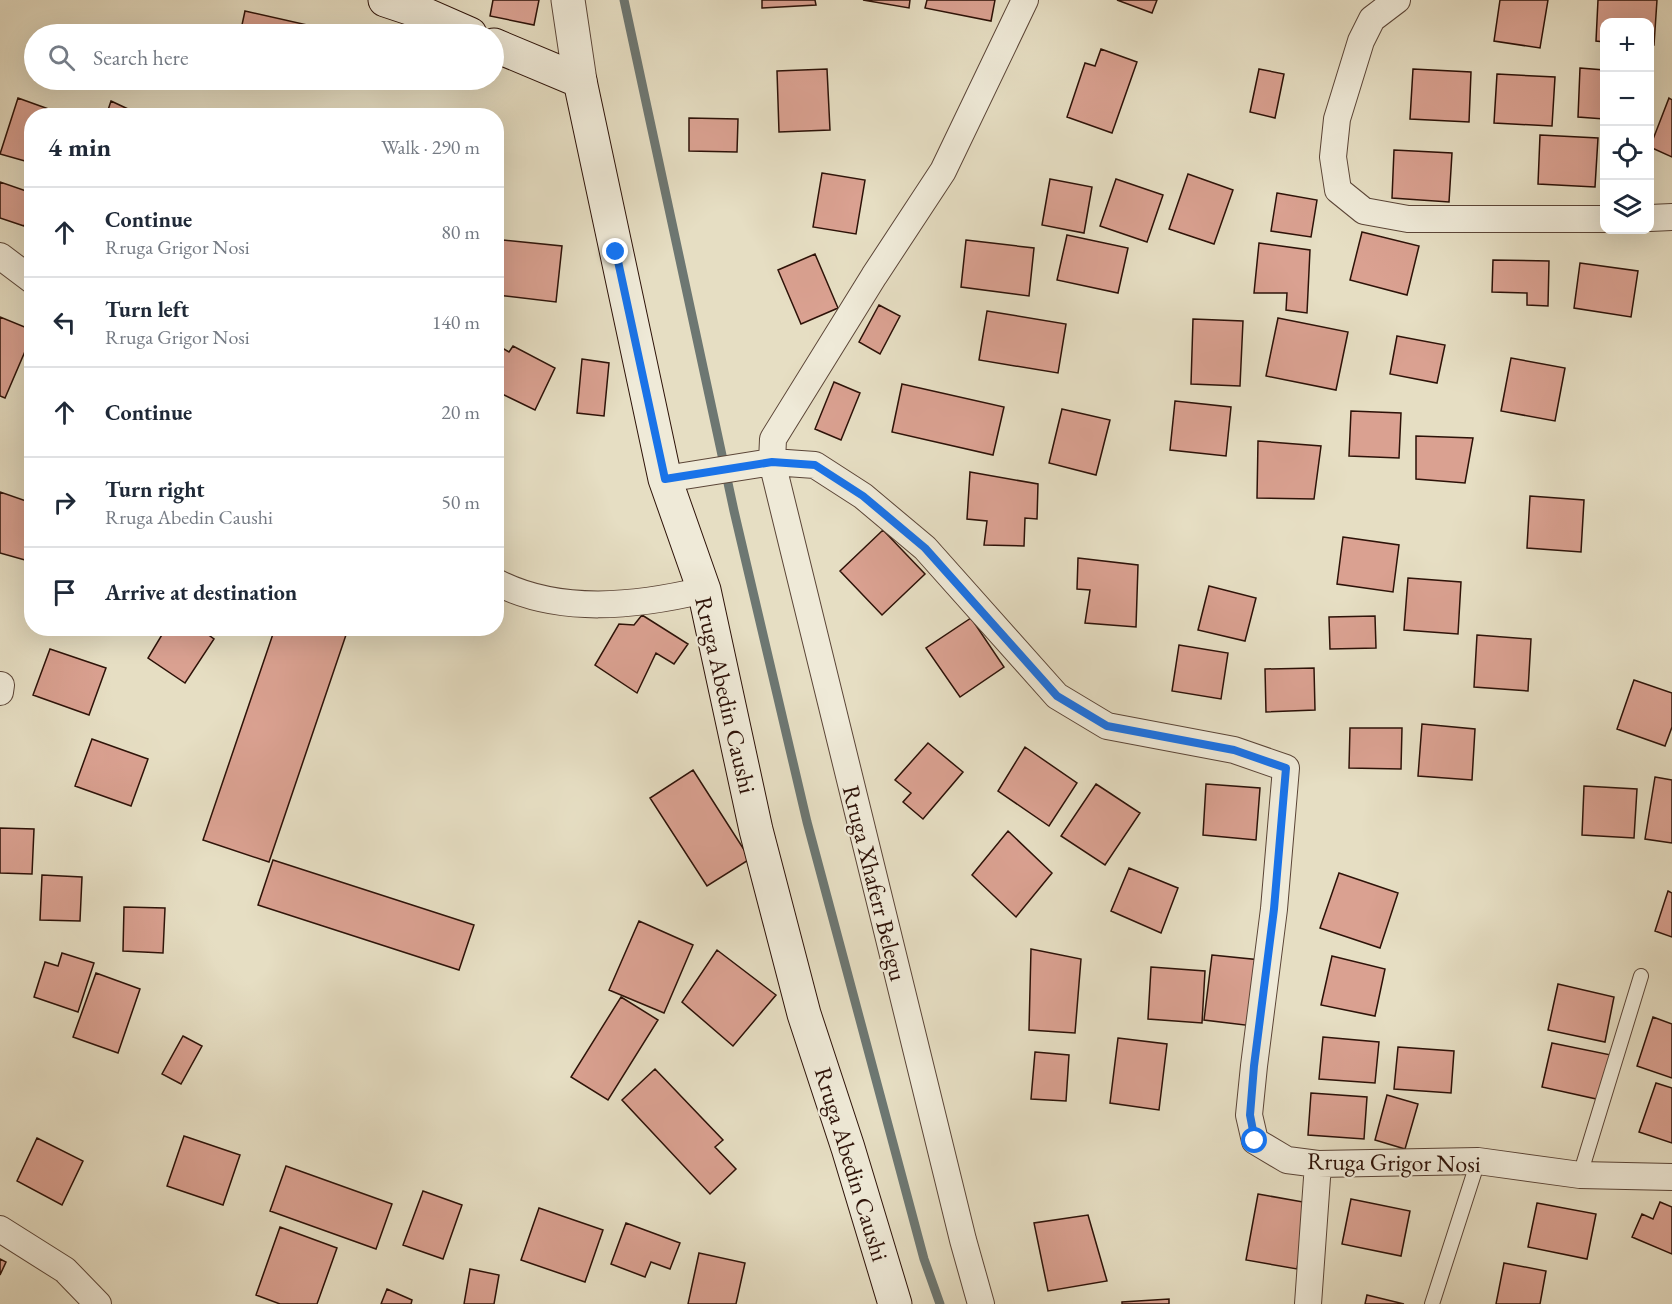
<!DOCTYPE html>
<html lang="en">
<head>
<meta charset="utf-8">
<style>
  :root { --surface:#fff; --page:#f2f2f3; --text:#1f2937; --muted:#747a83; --line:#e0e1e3 }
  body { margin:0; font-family:"EB Garamond",serif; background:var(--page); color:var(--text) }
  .controls { position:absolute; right:18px; top:18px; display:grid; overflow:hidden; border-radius:12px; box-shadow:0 6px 24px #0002 }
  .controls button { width:54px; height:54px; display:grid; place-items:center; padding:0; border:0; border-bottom:2px solid var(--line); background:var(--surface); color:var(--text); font:30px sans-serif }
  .stop { position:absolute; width:18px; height:18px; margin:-14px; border:4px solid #1a73e8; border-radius:50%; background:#fff }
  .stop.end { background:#1a73e8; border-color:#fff; box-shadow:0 2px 6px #0008 }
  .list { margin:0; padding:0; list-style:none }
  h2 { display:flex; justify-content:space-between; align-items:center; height:78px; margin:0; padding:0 24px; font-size:26px }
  h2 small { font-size:20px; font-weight:400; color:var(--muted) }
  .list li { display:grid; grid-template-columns:39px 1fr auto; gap:18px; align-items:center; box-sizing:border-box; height:90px; padding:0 24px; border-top:2px solid var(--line) }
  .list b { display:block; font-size:22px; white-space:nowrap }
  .list p { margin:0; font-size:20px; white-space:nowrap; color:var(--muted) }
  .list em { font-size:20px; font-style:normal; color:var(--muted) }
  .icon { flex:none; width:33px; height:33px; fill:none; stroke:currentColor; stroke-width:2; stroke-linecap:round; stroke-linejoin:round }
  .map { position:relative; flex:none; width:1672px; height:1304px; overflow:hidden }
  .search { position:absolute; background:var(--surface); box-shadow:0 6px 24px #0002; left:24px; top:24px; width:480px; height:66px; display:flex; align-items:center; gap:15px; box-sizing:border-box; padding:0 21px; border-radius:33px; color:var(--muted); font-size:22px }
  .panel { position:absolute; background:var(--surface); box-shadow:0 6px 24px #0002; left:24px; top:108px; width:480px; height:528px; border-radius:24px }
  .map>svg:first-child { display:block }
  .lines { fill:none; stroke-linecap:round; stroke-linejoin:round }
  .stream { stroke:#6d7772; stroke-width:9 }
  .building { fill:#daa191; stroke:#2d1208; stroke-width:1.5 }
  .service-casing { stroke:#5b4537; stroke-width:16 }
  .minor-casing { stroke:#5b4537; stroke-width:28 }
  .tertiary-casing { stroke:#5b4537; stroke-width:35 }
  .secondary-casing { stroke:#2d1208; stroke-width:35 }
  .service { stroke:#efead8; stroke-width:14 }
  .minor { stroke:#efead8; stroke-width:26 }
  .tertiary { stroke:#efead8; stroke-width:33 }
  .secondary { stroke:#efead8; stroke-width:33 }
  .route { stroke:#1a73e8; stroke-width:8 }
  .labels { text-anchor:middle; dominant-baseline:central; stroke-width:4.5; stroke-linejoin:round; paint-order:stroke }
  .street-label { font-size:24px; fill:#2d1208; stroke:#efead8 }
</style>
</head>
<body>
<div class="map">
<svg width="1672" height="1304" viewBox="0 0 1672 1304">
  <rect width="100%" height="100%" fill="#e6dec3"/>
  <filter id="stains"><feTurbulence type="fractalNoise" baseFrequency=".00333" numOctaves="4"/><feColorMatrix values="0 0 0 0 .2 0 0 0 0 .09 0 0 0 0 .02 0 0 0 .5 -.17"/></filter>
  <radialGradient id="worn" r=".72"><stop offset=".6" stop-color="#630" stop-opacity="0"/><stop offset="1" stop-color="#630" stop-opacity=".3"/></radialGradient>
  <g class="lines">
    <path class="stream" d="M624,0L734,511L807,822L924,1259L940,1304"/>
  </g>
  <path class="building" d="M493,0H539L534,25L490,16Z
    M762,0H815L816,5L762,8Z
    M863,0H910L909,8Z
    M927,0H995L991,21L925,8Z
    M1117,0H1157L1152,13Z
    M1500,0H1548L1540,48L1494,41Z
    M1598,0H1657L1654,45H1650V22H1604V42L1596,41Z
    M245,11L334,31L333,34H240Z
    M199,29L224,34H198Z
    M1101,49L1137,62L1112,133L1067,117L1085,63L1095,66Z
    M1580,68L1604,70V119L1578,117Z
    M827,69L830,130L779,132L777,71Z
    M1259,69L1284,74L1275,118L1250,112Z
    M1413,69L1471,72L1469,122L1410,119Z
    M1497,74L1555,77L1552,126L1494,123Z
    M18,98L68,116H32V163L0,154Z
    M1669,98L1672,100V157L1650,147Z
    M111,101L143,116H106Z
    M689,118L738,119L737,152L689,151Z
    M1540,135L1598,138L1595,187L1538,184Z
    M1394,150L1452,153L1449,202L1392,198Z
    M822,173L865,180L856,234L813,227Z
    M1188,174L1233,190L1214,244L1169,229Z
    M1050,179L1092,187L1084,233L1042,225Z
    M1116,179L1163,195L1147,242L1100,226Z
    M0,182L32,193V204L24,226L0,218Z
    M1277,193L1317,200L1311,237L1271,231Z
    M32,230V243L26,240Z
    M1362,232L1419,246L1407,295L1350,280Z
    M1067,235L1128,248L1118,293L1057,280Z
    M503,240L562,246L556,302L497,295Z
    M966,240L1034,248L1029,296L961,287Z
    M1259,243L1310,250L1307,313L1286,310L1287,293H1254Z
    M815,254L838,308L801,324L778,270Z
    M1493,260L1549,261L1548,306L1527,305V293L1492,292Z
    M1580,263L1638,271L1631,317L1574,308Z
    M879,305L900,316L880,354L859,342Z
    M987,311L1066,324L1058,373L979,360Z
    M0,317L32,330V335L5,398L0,396Z
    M1278,318L1348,332L1336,390L1266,376Z
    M1193,319L1243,321L1240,386L1191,384Z
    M1397,336L1445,345L1437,383L1390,374Z
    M497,345L509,352L513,346L555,368L535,410L496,391Z
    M1511,358L1565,368L1555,421L1501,411Z
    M582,359L609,363L604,416L577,413Z
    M834,382L860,393L841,440L815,429Z
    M902,384L1004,407L993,455L892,432Z
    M1175,401L1231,407L1226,456L1170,450Z
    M1062,409L1110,420L1096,475L1049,463Z
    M1351,411L1401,413L1399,458L1349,456Z
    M1416,436L1473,438L1465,483L1416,479Z
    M1258,441L1321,446L1314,499L1257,498Z
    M970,472L1038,484L1037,519L1025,518L1024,546L984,545L987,521L967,519Z
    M0,492L32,503V562L0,553Z
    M1530,496L1584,500L1581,552L1527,548Z
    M883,530L925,574L882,615L840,571Z
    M1343,537L1399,545L1393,592L1337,584Z
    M1078,558L1138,565L1136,627L1085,623L1090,590L1077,589Z
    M1408,578L1461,582L1458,634L1404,630Z
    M1209,586L1256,598L1245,641L1198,630Z
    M642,615L688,644L674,664L656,653L637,693L595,665L619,624L634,625Z
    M1375,616L1376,648L1330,649L1329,617Z
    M971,618L1004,667L960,697L926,648Z
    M166,628H199L214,639L185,683L148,658Z
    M204,628H217L212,634Z
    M275,628L348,629L269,862L203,840Z
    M1477,635L1531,639L1528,691L1474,687Z
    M1179,645L1228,653L1221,699L1172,691Z
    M50,649L106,668L89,715L33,695Z
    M1314,668L1315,710L1266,712L1265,669Z
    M1634,680L1672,693V727L1665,746L1617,729Z
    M1422,724L1475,729L1472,780L1418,776Z
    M1350,728H1402L1401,769L1349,768Z
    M92,739L148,759L131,806L75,786Z
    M928,743L963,772L923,819L903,802L911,793L895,780Z
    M1025,747L1077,783L1049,826L998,791Z
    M693,770L750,859L707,886L650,798Z
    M1655,777L1672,780V843L1645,839Z
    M1096,784L1140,813L1105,865L1061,836Z
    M1206,784L1260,788L1256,840L1203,835Z
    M1584,786L1637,789L1634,838L1582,835Z
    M0,828L34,829L32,874L0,873Z
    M1008,831L1052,873L1016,917L972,875Z
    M273,860L474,925L459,970L258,905Z
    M1129,868L1178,888L1161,933L1111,911Z
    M1339,873L1398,893L1380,948L1320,928Z
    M42,875L82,877L80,921L40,920Z
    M1668,891L1672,893V937L1655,931Z
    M124,907L165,908L163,953L123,951Z
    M639,921L693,945L664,1013L609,990Z
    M1031,949L1081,959L1075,1033L1029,1030Z
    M717,950L776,995L733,1046L682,1002Z
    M62,953L94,963L78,1012L34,997L45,962L58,966Z
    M1212,955L1261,960L1253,1026L1204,1020Z
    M1332,956L1385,969L1375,1016L1321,1005Z
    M1151,967L1205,971L1202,1023L1148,1019Z
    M96,973L140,989L118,1053L73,1037Z
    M1558,984L1614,997L1605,1042L1548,1030Z
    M621,997L658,1020L608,1100L571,1077Z
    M1653,1017L1672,1024V1078L1637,1066Z
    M183,1036L202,1046L181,1084L162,1074Z
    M1323,1037L1379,1042L1375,1083L1319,1079Z
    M1118,1038L1167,1044L1159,1110L1110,1103Z
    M1552,1043L1611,1055L1601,1100L1542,1087Z
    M1398,1047L1454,1051L1451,1093L1394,1089Z
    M1035,1052L1069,1055L1066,1101L1031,1099Z
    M655,1069L723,1140L715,1147L736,1169L710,1194L622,1100Z
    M1656,1083L1672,1088V1143L1639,1132Z
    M1311,1093L1367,1097L1364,1139L1308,1135Z
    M1387,1095L1418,1104L1405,1149L1375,1140Z
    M184,1136L240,1155L223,1205L167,1186Z
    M37,1138L83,1161L62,1205L17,1181Z
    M286,1166L392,1204L376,1249L270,1211Z
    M423,1191L462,1205L443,1259L403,1245Z
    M1258,1194L1309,1203L1297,1269L1246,1260Z
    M1351,1199L1410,1211L1401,1256L1342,1244Z
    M1660,1202L1672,1207V1254L1632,1237L1642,1214L1653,1219Z
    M1537,1203L1596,1214L1587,1259L1528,1247Z
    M539,1208L603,1230L585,1282L521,1260Z
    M1088,1215L1107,1281L1048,1291L1034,1223Z
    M626,1223L680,1243L670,1269L651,1262L645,1277L611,1264Z
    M280,1227L337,1248L317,1304H280L256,1295Z
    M699,1253L745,1263L736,1304H688Z
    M0,1259L6,1262L0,1275Z
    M1504,1263L1546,1271L1540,1304H1496Z
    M470,1269L499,1275L494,1304H464Z
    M387,1289L412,1300L411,1304H381Z
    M1367,1295L1404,1304H1365Z
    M1169,1299V1304H1122V1302Z"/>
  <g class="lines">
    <defs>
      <path id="service" d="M1580,1175L1641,976
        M1432,1304L1478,1161"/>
      <path id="minor" d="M1397,0L1372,19L1361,41L1337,119L1333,157L1338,190L1364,211L1408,219H1604
        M1650,218L1672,217
        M0,256L32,280
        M665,479L772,462L815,465L863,496L925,548L1057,696L1107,726L1234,750L1286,768L1274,909L1254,1066L1249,1115L1255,1141L1287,1160L1318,1164L1478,1161L1580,1175L1672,1177
        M496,582C559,615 637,606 704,590
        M0,692L1,685
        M0,1229L65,1270L98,1304
        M981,1304L963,1240L772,462L773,439L874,276L943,171L1025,0
        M1308,1304L1318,1164"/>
      <path id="tertiary" d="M568,0L580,81"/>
      <path id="secondary" d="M385,0L415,10L470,34
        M494,45L580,81L665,479L704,590L756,830L804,1014L848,1148L895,1304"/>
    </defs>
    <use href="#service" class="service-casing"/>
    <use href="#minor" class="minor-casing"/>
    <use href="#tertiary" class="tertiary-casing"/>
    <use href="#secondary" class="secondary-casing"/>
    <use href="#service" class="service"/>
    <use href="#minor" class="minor"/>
    <use href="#tertiary" class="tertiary"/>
    <use href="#secondary" class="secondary"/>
  </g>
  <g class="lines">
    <path class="route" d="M616,252L665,479L772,462L815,465L863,496L925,548L1057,696L1107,726L1234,750L1286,768L1274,909L1254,1066L1250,1115L1255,1141"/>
  </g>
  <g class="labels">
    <g class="street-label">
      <text transform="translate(726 695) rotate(77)">Rruga Abedin Caushi</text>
      <text transform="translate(875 883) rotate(76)">Rruga Xhaferr Belegu</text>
      <text transform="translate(1394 1162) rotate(1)">Rruga Grigor Nosi</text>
      <text transform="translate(852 1164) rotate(73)">Rruga Abedin Caushi</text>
    </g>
  </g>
  <rect width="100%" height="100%" filter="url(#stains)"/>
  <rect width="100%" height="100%" fill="url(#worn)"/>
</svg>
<div class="controls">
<button>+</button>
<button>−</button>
<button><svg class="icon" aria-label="locate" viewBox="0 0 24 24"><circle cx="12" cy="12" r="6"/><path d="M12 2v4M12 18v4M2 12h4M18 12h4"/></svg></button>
<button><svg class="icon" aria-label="layers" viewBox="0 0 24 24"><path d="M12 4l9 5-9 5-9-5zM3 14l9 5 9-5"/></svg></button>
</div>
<div class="stop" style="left:1255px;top:1141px"></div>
<div class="stop end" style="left:616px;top:252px"></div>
<div class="search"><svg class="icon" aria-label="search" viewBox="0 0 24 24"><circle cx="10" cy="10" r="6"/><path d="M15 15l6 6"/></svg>Search here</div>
<section class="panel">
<h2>4 min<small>Walk · 290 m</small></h2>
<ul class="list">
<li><svg class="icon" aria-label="ahead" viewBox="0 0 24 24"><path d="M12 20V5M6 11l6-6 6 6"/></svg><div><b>Continue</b><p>Rruga Grigor Nosi</p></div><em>80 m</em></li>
<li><svg class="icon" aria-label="left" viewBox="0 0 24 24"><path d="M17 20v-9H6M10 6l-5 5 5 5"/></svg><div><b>Turn left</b><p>Rruga Grigor Nosi</p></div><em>140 m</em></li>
<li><svg class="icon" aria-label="ahead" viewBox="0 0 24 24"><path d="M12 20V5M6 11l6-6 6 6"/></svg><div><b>Continue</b></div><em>20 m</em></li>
<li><svg class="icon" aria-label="right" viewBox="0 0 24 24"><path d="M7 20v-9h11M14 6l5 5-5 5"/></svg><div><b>Turn right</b><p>Rruga Abedin Caushi</p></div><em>50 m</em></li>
<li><svg class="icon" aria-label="arrive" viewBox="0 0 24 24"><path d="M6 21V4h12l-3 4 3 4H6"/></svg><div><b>Arrive at destination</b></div></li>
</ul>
</section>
</div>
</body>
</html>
